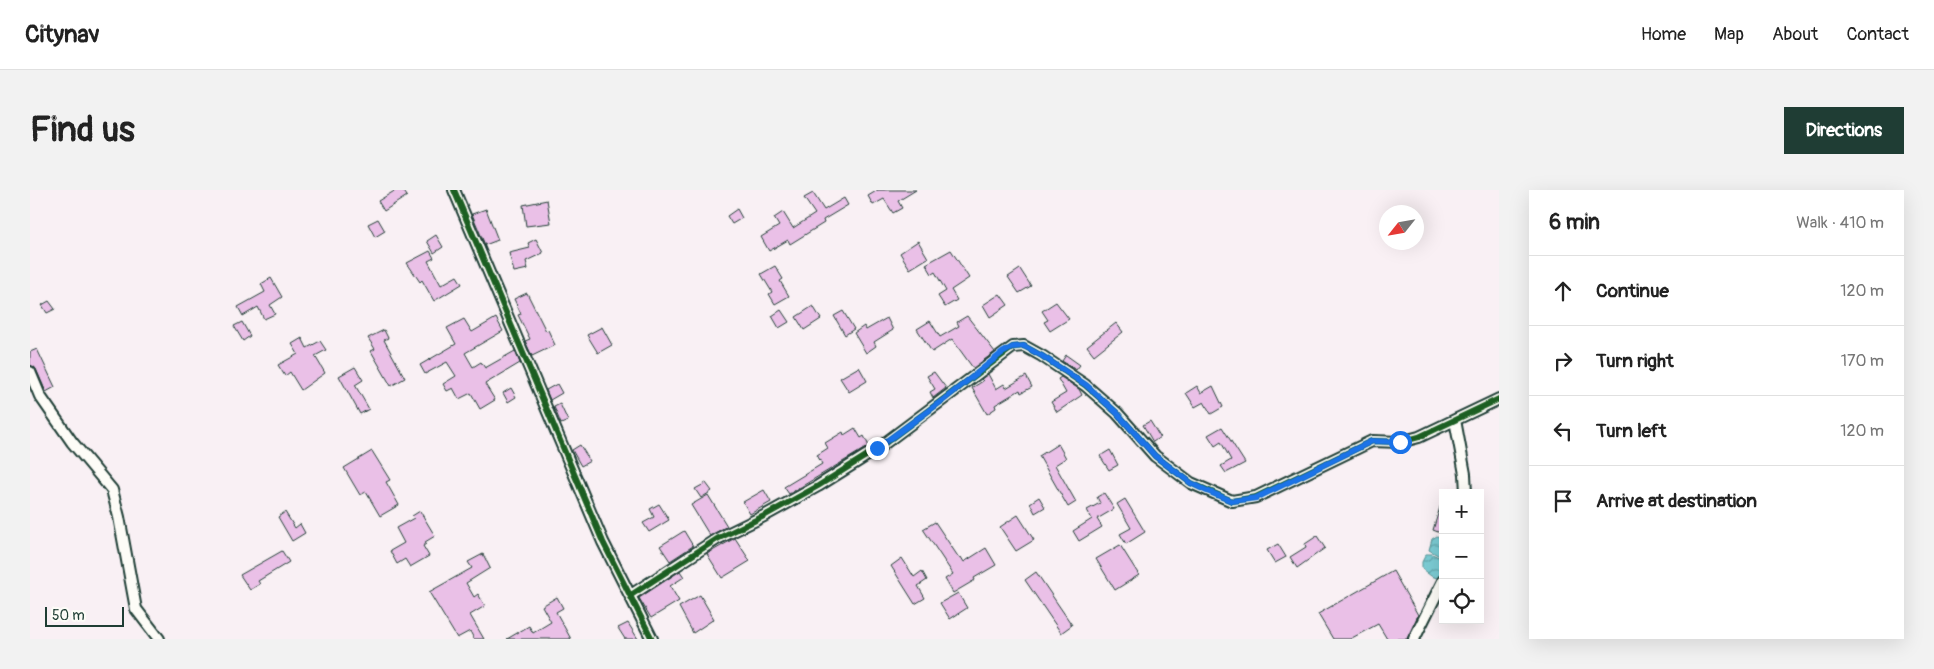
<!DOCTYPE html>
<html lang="en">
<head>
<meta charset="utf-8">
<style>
  :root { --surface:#fff; --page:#f2f2f2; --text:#222; --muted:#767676; --line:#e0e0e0; --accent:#1f3d34 }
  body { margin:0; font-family:Pangolin,sans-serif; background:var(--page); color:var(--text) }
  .controls { position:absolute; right:15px; bottom:15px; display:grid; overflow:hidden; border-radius:0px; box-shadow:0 5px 20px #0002 }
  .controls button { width:45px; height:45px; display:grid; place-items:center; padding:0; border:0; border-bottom:1px solid var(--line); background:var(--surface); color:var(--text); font:25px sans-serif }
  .compass { position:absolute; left:1349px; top:15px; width:45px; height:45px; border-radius:50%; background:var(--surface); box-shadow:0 5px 20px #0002; rotate:239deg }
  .scale { position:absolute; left:15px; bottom:12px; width:79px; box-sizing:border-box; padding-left:5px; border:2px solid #1f3d34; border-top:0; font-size:14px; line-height:18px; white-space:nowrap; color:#1f3d34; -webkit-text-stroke:4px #fdfcf7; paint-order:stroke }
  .stop { position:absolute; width:15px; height:15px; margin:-11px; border:4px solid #1a73e8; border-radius:50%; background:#fff }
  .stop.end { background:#1a73e8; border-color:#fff; box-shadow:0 1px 5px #0008 }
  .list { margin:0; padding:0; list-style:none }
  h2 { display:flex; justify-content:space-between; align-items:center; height:65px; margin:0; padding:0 20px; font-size:21px }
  h2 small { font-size:16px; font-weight:400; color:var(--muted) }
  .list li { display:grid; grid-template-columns:32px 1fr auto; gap:15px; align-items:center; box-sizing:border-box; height:70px; padding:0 20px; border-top:1px solid var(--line) }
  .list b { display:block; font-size:19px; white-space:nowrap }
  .list em { font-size:16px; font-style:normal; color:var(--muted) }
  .icon { flex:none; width:28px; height:28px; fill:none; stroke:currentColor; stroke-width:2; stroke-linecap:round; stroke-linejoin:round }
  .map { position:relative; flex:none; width:1469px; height:449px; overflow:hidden; border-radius:0px }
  header { display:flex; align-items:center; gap:30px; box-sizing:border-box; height:70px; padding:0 25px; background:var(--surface); border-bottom:1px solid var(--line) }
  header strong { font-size:24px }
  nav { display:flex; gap:28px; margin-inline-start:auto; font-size:18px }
  .intro { display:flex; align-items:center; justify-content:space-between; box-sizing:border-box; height:120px; padding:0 30px }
  h1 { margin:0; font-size:35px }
  .button { padding:12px 22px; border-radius:0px; background:var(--accent); color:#fff; font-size:18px; font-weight:700 }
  main { display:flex; gap:30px; padding:0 30px }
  aside { flex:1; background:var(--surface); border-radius:0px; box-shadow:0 5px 20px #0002 }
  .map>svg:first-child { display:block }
  .water { fill:url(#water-waves); stroke:#569394 }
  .building { fill:#eac0e7; stroke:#1f3d34 }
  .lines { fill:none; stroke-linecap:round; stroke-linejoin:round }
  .street-casing { stroke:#1f3d34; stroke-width:14 }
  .street { stroke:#fdfcf7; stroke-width:10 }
  .cycleway-casing { stroke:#fdfcf7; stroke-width:9 }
  .cycleway { stroke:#1b5e20; stroke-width:6 }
  .route { stroke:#1a73e8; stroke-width:6 }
</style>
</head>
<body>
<header>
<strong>Citynav</strong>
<nav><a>Home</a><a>Map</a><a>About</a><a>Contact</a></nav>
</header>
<div class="intro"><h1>Find us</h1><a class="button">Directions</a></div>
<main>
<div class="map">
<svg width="1469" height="449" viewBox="0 0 1469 449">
  <defs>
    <pattern id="water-waves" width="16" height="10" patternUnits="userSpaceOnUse" patternTransform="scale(1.25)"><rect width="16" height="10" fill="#7bccd4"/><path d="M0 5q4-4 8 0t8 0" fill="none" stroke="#64a7ad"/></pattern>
  </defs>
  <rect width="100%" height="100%" fill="#f9f0f4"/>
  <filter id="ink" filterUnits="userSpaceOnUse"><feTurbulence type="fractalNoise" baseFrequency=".02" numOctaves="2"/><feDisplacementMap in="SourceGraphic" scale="10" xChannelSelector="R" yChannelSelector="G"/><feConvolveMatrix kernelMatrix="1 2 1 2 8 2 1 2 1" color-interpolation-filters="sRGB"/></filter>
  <g filter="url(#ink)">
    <path class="water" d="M1407,346L1413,348V368L1399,360L1402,349Z
      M1396,364H1402L1413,369V382L1407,388L1401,386L1392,379V372Z"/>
    <path class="building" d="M366,0H373L377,6L354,21L348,11Z
      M848,0H886L868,11L872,18L863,23L854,9L843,15L838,6Z
      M783,3L794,20L814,8L818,15L793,30L794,33L760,54L758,50L739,61L731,47L749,36L744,28L753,22L763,38L785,24L774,8Z
      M517,10L521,33L496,36L493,15Z
      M456,19L468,50L455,55L442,24Z
      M707,19L712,28L702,34L697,26Z
      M348,29L355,41L345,47L338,34Z
      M406,45L413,57L404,63L397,51Z
      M506,49L513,63L496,71L498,79L484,82L479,63L500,58L498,53Z
      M888,51L898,68L880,79L870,63Z
      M921,60L939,88L921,100L927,110L915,117L908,106L916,101L905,82L902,84L896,74Z
      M400,61L404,68L398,71L411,95L427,86L432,94L404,111L392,90L390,92L377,73Z
      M745,76L753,89L750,91L759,106L745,114L739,104L742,102L731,84Z
      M990,79L1001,96L989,103L978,87Z
      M241,88L252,107L240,115L245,124L234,129L228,117L213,126L208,117L235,102L231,94Z
      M497,103L516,141L518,140L525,155L502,166L495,151L500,149L488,125L491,124L484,109Z
      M970,104L978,115L960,127L953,115Z
      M19,111L25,119L17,123L12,115Z
      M1026,112L1039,129L1020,141L1014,132L1018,130L1012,121Z
      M783,116L791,129L774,140L766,127Z
      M751,120L759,132L749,138L742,126Z
      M813,121L824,139L815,145L804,126Z
      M937,126L965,162L943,178L922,149L902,162L887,139L900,131L910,147L929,136L927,132Z
      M466,128L473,141L435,163L443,177L451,172L455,178L485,161L490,173L455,194L465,210L450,219L441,203L429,209L423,198L417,201L413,194L426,186L417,172L395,184L390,175L426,154L417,138L434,129L442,142Z
      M857,128L863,140L844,152L846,156L836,163L824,143L834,136L836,140Z
      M212,132L220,146L213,151L204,136Z
      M1086,133L1093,142L1064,165L1057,156Z
      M572,137L582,155L568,163L557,145Z
      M354,140L358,148L354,150L375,188L361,196L341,161L345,159L338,148Z
      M272,148L277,158L290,151L296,160L285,166L295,183L271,200L260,182L255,186L248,175L268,164L262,154Z
      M7,159L25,197L16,202L6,179L0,175V162Z
      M1036,165L1050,175L1046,180L1032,171Z
      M325,177L333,190L325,195L339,219L330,224L309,186Z
      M829,177L837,191L819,202L810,188Z
      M904,182L916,198L903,208L900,202L905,199L897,186Z
      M958,184L966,199L974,194L976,198L996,186L1002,197L991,203L990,200L965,215L966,218L957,224L942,198L953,191L951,189Z
      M1031,187L1049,199L1052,205L1027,222L1021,212L1036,203L1028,189Z
      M527,194L532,203L520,210L516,200Z
      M1167,196L1171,203L1183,196L1193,217L1181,224L1174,212L1165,217L1156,203Z
      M481,198L486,207L478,212L473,203Z
      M530,214L538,231L531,234L524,217Z
      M1120,231L1130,247L1123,252L1113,235Z
      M1192,237L1215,273L1196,283L1191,276L1201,270L1191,252L1185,256L1178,245Z
      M825,238L831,248L834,246L839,256L759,304L754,297L792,274L787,265L798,258L795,253L813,242L814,245Z
      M1028,254L1036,268L1025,275L1046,312L1038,317L1009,266Z
      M550,255L560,271L551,276L542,260Z
      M1080,260L1088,275L1079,280L1070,266Z
      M342,261L360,290L356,292L369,315L350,326L336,302L330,305L314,278Z
      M676,293L682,301L671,308L665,299Z
      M734,300L741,312L720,324L713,312Z
      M1074,303L1084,319L1067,329L1072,337L1049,351L1043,341L1062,329L1057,320L1070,313L1067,307Z
      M678,305L697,336L680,346L661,315Z
      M1009,307L1015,317L1005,323L1000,313Z
      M1095,309L1115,342L1096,354L1090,344L1101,338L1087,314Z
      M629,314L639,330L619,342L613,333L624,327L620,319Z
      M1411,314L1413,315V344L1403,340Z
      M390,321L405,346L395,352L396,354L393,356L399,366L380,377L375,369L367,374L360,361L374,353L366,338L384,328L382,326Z
      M255,322L265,338L270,334L275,343L262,351L248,327Z
      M988,325L1004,350L986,361L970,337Z
      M905,332L929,368L931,367L934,372L956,358L966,375L944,388L945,390L923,403L915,389L923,384L893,339Z
      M654,341L663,356L640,371L630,356Z
      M1287,346L1295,358L1267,378L1260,367L1276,357L1275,354Z
      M705,348L720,371L692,388L677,364Z
      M1248,354L1256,367L1245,373L1237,360Z
      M1090,355L1109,385L1085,400L1066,369Z
      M252,361L259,372L228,391L230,394L220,400L210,385Z
      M453,364L460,378L436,393L444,407L448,404L455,416L440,425L454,449H444L440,441L427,448L399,402L442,378L438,372Z
      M872,368L884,387L892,381L897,390L888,396L895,408L885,414L861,376Z
      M650,381L654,387L640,396L649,411L621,428L609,408Z
      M1363,381L1388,425L1377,449H1357L1348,434L1320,449H1303L1288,424Z
      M1006,382L1042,435L1031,443L995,390Z
      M928,403L937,418L920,429L910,413Z
      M670,405L684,429L663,443L649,417Z
      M527,407L533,418L526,422L541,449H477L499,436L503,443L521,432L512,416Z
      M598,433L608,449H595L588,438Z"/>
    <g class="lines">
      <defs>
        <path id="street" d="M424,0L573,352L622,449
          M0,182L10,206L42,252L82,300L89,327L106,419L129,449
          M1425,230L1435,284L1436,303
          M601,405L687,349L734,326L788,296L847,259L983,157L994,156L1012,166L1055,195L1087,223L1125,266L1161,293L1202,311L1226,307L1342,251L1370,252L1389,247L1469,209
          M1384,449L1413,391"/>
      </defs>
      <use href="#street" class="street-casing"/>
      <use href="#street" class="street"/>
      <defs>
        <path id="cycleway" d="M424,0L573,352L622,449
          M601,405L687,349L734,326L788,296L847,259L983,157L994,156L1012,166L1055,195L1087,223L1125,266L1161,293L1202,311L1226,307L1342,251L1370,252L1389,247L1469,209"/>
      </defs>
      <use href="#cycleway" class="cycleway-casing"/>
      <use href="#cycleway" class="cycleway"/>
    </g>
  </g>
  <g class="lines" filter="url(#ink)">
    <path class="route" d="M847,258L916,208L972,163L983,157L994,156L1012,166L1056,195L1087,223L1125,266L1161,293L1177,301L1202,311L1226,308L1342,251L1370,252"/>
  </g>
</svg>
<div class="controls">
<button>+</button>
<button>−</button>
<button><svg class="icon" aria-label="locate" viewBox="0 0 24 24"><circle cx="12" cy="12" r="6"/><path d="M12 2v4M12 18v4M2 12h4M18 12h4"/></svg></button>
</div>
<svg class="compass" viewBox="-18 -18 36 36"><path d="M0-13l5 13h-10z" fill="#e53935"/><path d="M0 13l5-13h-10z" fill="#767676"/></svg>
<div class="scale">50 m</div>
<div class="stop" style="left:1370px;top:252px"></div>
<div class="stop end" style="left:847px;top:258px"></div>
</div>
<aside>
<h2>6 min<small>Walk · 410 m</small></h2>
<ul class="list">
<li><svg class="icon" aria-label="ahead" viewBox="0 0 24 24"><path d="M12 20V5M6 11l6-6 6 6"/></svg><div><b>Continue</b></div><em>120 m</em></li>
<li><svg class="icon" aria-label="right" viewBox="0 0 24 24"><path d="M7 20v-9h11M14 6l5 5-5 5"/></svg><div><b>Turn right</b></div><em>170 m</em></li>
<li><svg class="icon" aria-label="left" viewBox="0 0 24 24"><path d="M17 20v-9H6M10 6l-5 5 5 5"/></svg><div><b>Turn left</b></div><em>120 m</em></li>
<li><svg class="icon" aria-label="arrive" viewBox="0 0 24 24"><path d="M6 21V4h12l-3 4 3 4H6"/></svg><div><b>Arrive at destination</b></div></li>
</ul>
</aside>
</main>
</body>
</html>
